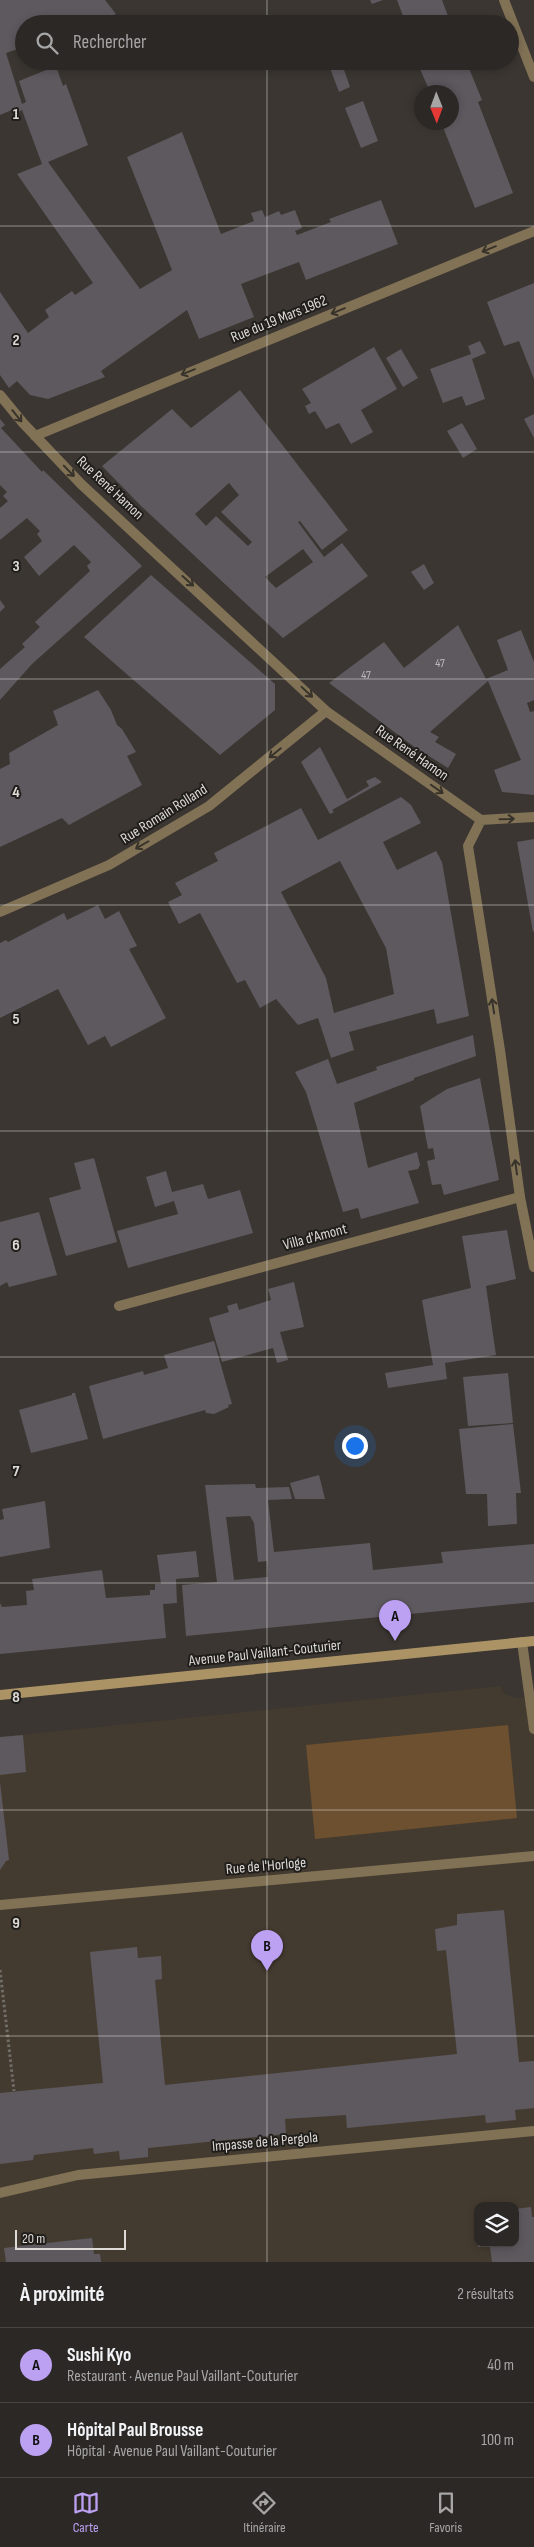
<!DOCTYPE html>
<html lang="fr">
<head>
<meta charset="utf-8">
<style>
  :root { --surface:#2c2825; --page:#383432; --text:#f1f3f6; --muted:#a6a6a7; --line:#484442; --accent:#bca0f2 }
  body { margin:0; font-family:"Sofia Sans Condensed",sans-serif; background:var(--page); color:var(--text) }
  .controls { position:absolute; right:15px; bottom:15px; display:grid; overflow:hidden; border-radius:10px; box-shadow:0 2px 8px #0003 }
  .controls button { width:45px; height:45px; display:grid; place-items:center; padding:0; border:0; border-bottom:1px solid var(--line); background:var(--surface); color:var(--text); font:25px sans-serif }
  .compass { position:absolute; left:414px; top:85px; width:45px; height:45px; border-radius:50%; background:var(--surface); box-shadow:0 2px 8px #0003; rotate:179deg }
  .scale { position:absolute; left:15px; bottom:12px; width:111px; box-sizing:border-box; padding-left:5px; border:2px solid #dddad7; border-top:0; font-size:14px; line-height:18px; white-space:nowrap; color:#dddad7; -webkit-text-stroke:4px #201e1b; paint-order:stroke }
  .you { position:absolute; left:354px; top:1445px; width:18px; height:18px; margin:-12px; border:4px solid #fff; border-radius:50%; background:#1a73e8; box-shadow:0 0 0 8px #1a73e833 }
  .badge { display:grid; place-items:center; width:32px; height:32px; border-radius:50%; background:var(--accent); color:#111; font-size:16px; font-weight:700 }
  .pin { position:absolute; translate:-50% -41px; filter:drop-shadow(0 1px 2px #0008) }
  .pin::after { content:''; position:absolute; top:26px; width:18px; height:15px; background:inherit; clip-path:polygon(0 0,100% 0,50% 100%) }
  .list { margin:0; padding:0; list-style:none }
  h2 { display:flex; justify-content:space-between; align-items:center; height:65px; margin:0; padding:0 20px; font-size:21px }
  h2 small { font-size:16px; font-weight:400; color:var(--muted) }
  .list li { display:grid; grid-template-columns:32px 1fr auto; gap:15px; align-items:center; box-sizing:border-box; height:75px; padding:0 20px; border-top:1px solid var(--line) }
  .list b { display:block; font-size:19px; white-space:nowrap }
  .list p { margin:0; font-size:16px; white-space:nowrap; color:var(--muted) }
  .list em { font-size:16px; font-style:normal; color:var(--muted) }
  .icon { flex:none; width:28px; height:28px; fill:none; stroke:currentColor; stroke-width:2; stroke-linecap:round; stroke-linejoin:round }
  .map { position:relative; flex:none; width:534px; height:2262px; overflow:hidden }
  .search { position:absolute; background:var(--surface); box-shadow:0 2px 8px #0003; left:15px; right:15px; top:15px; height:55px; display:flex; align-items:center; gap:12px; box-sizing:border-box; padding:0 18px; border-radius:28px; color:var(--muted); font-size:19px }
  .sheet { height:215px; background:var(--surface) }
  nav { display:flex; justify-content:space-around; align-items:center; box-sizing:border-box; height:70px; border-top:1px solid var(--line); background:var(--surface); font-size:14px; color:var(--muted) }
  nav a { display:grid; justify-items:center; gap:2px }
  nav .on { color:var(--accent) }
  .map>svg:first-child { display:block }
  .built { fill:#443b30; fill-rule:evenodd }
  .green { fill:#6d502f }
  .building { fill:#5e595f; fill-rule:evenodd }
  .lines { fill:none; stroke-linecap:round; stroke-linejoin:round }
  .path { stroke:#716d69; stroke-width:3; stroke-dasharray:2.5 2.5; stroke-linecap:butt }
  .service { stroke:#817256; stroke-width:10 }
  .minor { stroke:#817256; stroke-width:10 }
  .secondary { stroke:#ab9366; stroke-width:10 }
  .oneway { stroke:#38332a }
  .grid { fill:none; stroke:#dddad7; stroke-width:1; stroke-opacity:0.55 }
  .labels { text-anchor:middle; dominant-baseline:central; stroke-width:4; stroke-linejoin:round; paint-order:stroke }
  .number-label { font-size:12px; fill:#bdbab9 }
  .street-label { font-size:15px; fill:#dddad7; stroke:#201e1b }
  .grid-label { font-size:16px; text-anchor:middle; font-weight:bold; fill:#dddad7; stroke:#201e1b; stroke-width:4; stroke-linejoin:round; paint-order:stroke }
</style>
</head>
<body>
<div class="map">
<svg width="534" height="2262" viewBox="0 0 534 2262">
  <rect width="100%" height="100%" fill="#3b3631"/>
  <path class="built" d="M501,1686L503,1693L516,1698L534,1697V2262H0V1737ZM478,2206H515V2243H478Z"/>
  <path class="green" d="M508,1725L517,1818L315,1839L306,1745Z"/>
  <path class="building" d="M0,0H105L116,14L91,24H24V47L6,53L22,104L26,102L19,81L56,66L63,86L66,84L88,145L48,162L140,289L172,270L127,157L182,132L221,234L254,221L251,213L262,210L265,217L279,211L281,215L295,210L302,228L295,231L297,235L331,222L329,219L381,200L398,244L306,280L299,262L241,284L254,317L199,339L187,310L101,371L105,377L48,399L30,395L17,381L9,388L0,375V292L28,333L49,317L45,310L72,291L75,295L93,283L17,174L42,164L22,110L16,113L14,109L0,115Z
    M370,0H383L372,4Z
    M397,0H442L451,24H406Z
    M332,61H341L350,87L339,92L328,63Z
    M404,61H466L482,100L478,102L513,193L475,208L441,122H452V92H430L417,62L406,66Z
    M363,101L378,141L361,148L345,108Z
    M534,283V379L519,341L504,346L487,302Z
    M480,341L486,353L472,359L485,399L466,406L462,396L443,403L430,369L471,354L468,346Z
    M374,347L397,389L361,410L373,432L351,444L339,423L326,429L315,411L309,414L305,406L311,403L302,389Z
    M401,349L418,378L403,387L386,358Z
    M240,390L348,530L322,550L300,521L298,522L324,557L342,543L368,576L283,638L140,505L102,466L172,409L191,428ZM229,483L239,495L221,512L252,542L248,546L216,516L206,526L195,514ZM303,549L313,562L276,588L265,577Z
    M534,414V438L524,419Z
    M0,419L5,425L1,428L42,472L43,470L142,566L32,664L0,700V669L25,647L22,644L40,627L35,622L90,571L87,566L91,562L74,545L39,576L24,557L42,541L37,534L40,531L27,518L0,540V508L8,501L3,496L7,492L0,485Z
    M462,423L477,449L463,458L447,431Z
    M424,564L434,583L424,590L411,572Z
    M151,575L275,684V710L220,755L84,637Z
    M0,600L5,607L0,612Z
    M458,625L486,679L508,670L497,640L521,630L534,662V700L527,703L530,712L534,711V795L502,792L494,770L521,760L488,681L430,732L439,737L435,742L456,754L448,768L413,746L329,683L384,642L404,668Z
    M98,690L111,710L117,725L122,729L136,752L127,756L142,785L69,825L62,818L0,847V769L10,764L9,753L58,725L53,711Z
    M320,747L347,799L369,786L366,781L375,777L382,782L332,810L334,812L330,814L301,762Z
    M401,797L411,805L421,823L383,842L397,870L436,851L442,862L469,1016L437,1024L434,1009L349,1032L354,1050L331,1058L318,1018L298,1025L276,999L260,1008L245,980L237,983L200,913L179,924L168,902L182,895L175,883L218,861L214,853L301,808L318,840ZM340,861L386,948L394,994L334,1013L326,978L281,892Z
    M534,839V931L533,932L517,842Z
    M98,905L105,919L119,911L137,946L129,949L166,1018L111,1047L105,1036L88,1045L58,989L0,1018V943L6,940L8,942L64,913L67,920Z
    M473,1035L476,1056L414,1078V1080L354,1103L368,1168L417,1152L420,1165L418,1169L408,1171L419,1203L361,1219L358,1208L343,1212L306,1092L295,1072L328,1059L337,1084L377,1070L376,1067Z
    M480,1078L499,1180L444,1195L441,1184L432,1185L427,1161L435,1159L433,1148L428,1149L420,1106L447,1089Z
    M94,1158L117,1242L66,1256L49,1198L81,1189L74,1163Z
    M166,1171L172,1192L203,1184L208,1199L240,1190L253,1233L128,1268L117,1231L178,1214L174,1201L155,1207L146,1177Z
    M39,1212L57,1275L9,1287L7,1282L0,1286V1222Z
    M507,1230L516,1279L486,1286L496,1355L445,1363L447,1379L388,1388L385,1373L433,1365L422,1300L471,1288L462,1236Z
    M294,1282L304,1327L280,1332L288,1360L277,1363L273,1348L222,1362L209,1318L229,1312L227,1306L237,1303L239,1310L271,1300L268,1289Z
    M214,1341L232,1404L228,1405L229,1407L214,1414L206,1413L205,1410L103,1439L89,1386L143,1371L144,1375L168,1368L164,1355Z
    M508,1373L513,1423L468,1426L463,1377Z
    M72,1393H75L88,1439L31,1453L19,1410L72,1395Z
    M513,1424L521,1493H516L517,1524L488,1526L487,1494H466L459,1429Z
    M319,1475L325,1499H295L290,1483Z
    M255,1484L256,1488L289,1487L292,1499L268,1500L274,1552L370,1543L373,1570L443,1563L441,1552L534,1544V1602L186,1636L182,1585L217,1582L205,1485ZM250,1516L254,1523L258,1562L267,1561L268,1577L234,1580L226,1517Z
    M45,1501L50,1548L0,1557V1520L4,1519L2,1509Z
    M196,1551L199,1577L176,1579L177,1603L163,1604L166,1638L0,1654V1603L2,1607L27,1605L26,1591L34,1590L32,1579L102,1570L106,1598L150,1595V1590H155V1584H161L157,1555Z
    M23,1735L26,1772L0,1775V1737Z
    M0,1782L9,1860L6,1861L0,1870Z
    M504,1910L519,2062L534,2061V2108L515,2110L516,2120L486,2123L485,2115L347,2128L346,2115L285,2119L286,2134L148,2148V2157L120,2160L119,2151L94,2154L93,2148L34,2155L33,2160L0,2164V2093L103,2083L90,1952L137,1947L138,1958L161,1956L162,1979L155,1980L165,2085L457,2054L446,1950L437,1951L435,1929L457,1925V1914Z
    M531,2207L532,2217H534V2262H492L490,2247H478V2243H515V2209Z
    M92,2238L94,2254H100L101,2262H6L4,2248Z"/>
  <g class="lines">
    <path class="path" d="M0,1970L14,2091"/>
    <path class="service" d="M119,1306L520,1197
      M522,1642L534,1729
      M0,1905L534,1856
      M0,2193L78,2175L534,2131"/>
    <path class="minor" d="M504,0L534,77
      M0,395L23,423L81,484L326,711L481,820
      M35,436L534,231
      M481,820L468,846L500,1050L520,1197L534,1267
      M481,820L534,817
      M0,912L109,865L209,806L326,711"/>
    <path class="secondary" d="M0,1695L534,1641"/>
  </g>
  <defs><path id="oneway-shaft" d="M-6 0H5M1.5-3L5.5 0L1.5 3" fill="none" stroke-width="1.6" stroke-linecap="round" stroke-linejoin="round" transform="scale(1.25)"/></defs>
  <g class="oneway">
    <use href="#oneway-shaft" transform="translate(489 249) rotate(158)"/>
    <use href="#oneway-shaft" transform="translate(338 311) rotate(158)"/>
    <use href="#oneway-shaft" transform="translate(188 372) rotate(158)"/>
    <use href="#oneway-shaft" transform="translate(17 416) rotate(51)"/>
    <use href="#oneway-shaft" transform="translate(69 471) rotate(46)"/>
    <use href="#oneway-shaft" transform="translate(188 581) rotate(42)"/>
    <use href="#oneway-shaft" transform="translate(307 692) rotate(43)"/>
    <use href="#oneway-shaft" transform="translate(275 753) rotate(141)"/>
    <use href="#oneway-shaft" transform="translate(437 789) rotate(35)"/>
    <use href="#oneway-shaft" transform="translate(507 819) rotate(-2)"/>
    <use href="#oneway-shaft" transform="translate(142 845) rotate(150)"/>
    <use href="#oneway-shaft" transform="translate(493 1006) rotate(-99)"/>
    <use href="#oneway-shaft" transform="translate(516 1167) rotate(-98)"/>
  </g>
  <path class="grid" d="M267,0V24M267,61V2262M0,226H534M0,452H534M0,679H534M0,905H534M0,1131H534M0,1357H534M0,1583H534M0,1810H534M0,2036H534"/>
  <g class="labels">
    <g class="number-label">
      <text x="440" y="663">47</text>
      <text x="366" y="675">47</text>
    </g>
    <g class="street-label">
      <text transform="translate(279 319) rotate(-22)">Rue du 19 Mars 1962</text>
      <text transform="translate(110 488) rotate(43)">Rue René Hamon</text>
      <text transform="translate(412 753) rotate(35)">Rue René Hamon</text>
      <text transform="translate(164 814) rotate(-32)">Rue Romain Rolland</text>
      <text transform="translate(315 1237) rotate(-15)">Villa d'Amont</text>
      <text transform="translate(265 1653) rotate(-6)">Avenue Paul Vaillant-Couturier</text>
      <text transform="translate(266 1866) rotate(-5)">Rue de l'Horloge</text>
      <text transform="translate(265 2142) rotate(-5)">Impasse de la Pergola</text>
    </g>
  </g>
  <g class="grid-label">
    <text x="16" y="119">1</text>
    <text x="16" y="345">2</text>
    <text x="16" y="571">3</text>
    <text x="16" y="797">4</text>
    <text x="16" y="1024">5</text>
    <text x="16" y="1250">6</text>
    <text x="16" y="1476">7</text>
    <text x="16" y="1702">8</text>
    <text x="16" y="1928">9</text>
  </g>
</svg>
<div class="controls">
<button><svg class="icon" aria-label="layers" viewBox="0 0 24 24"><path d="M12 4l9 5-9 5-9-5zM3 14l9 5 9-5"/></svg></button>
</div>
<svg class="compass" viewBox="-18 -18 36 36"><path d="M0-13l5 13h-10z" fill="#e53935"/><path d="M0 13l5-13h-10z" fill="#a6a6a7"/></svg>
<div class="scale">20 m</div>
<div class="you"></div>
<div class="pin badge" style="left:395px;top:1641px">A</div>
<div class="pin badge" style="left:267px;top:1971px">B</div>
<div class="search"><svg class="icon" aria-label="search" viewBox="0 0 24 24"><circle cx="10" cy="10" r="6"/><path d="M15 15l6 6"/></svg>Rechercher</div>
</div>
<section class="sheet">
<h2>À proximité<small>2 résultats</small></h2>
<ul class="list">
<li><span class="badge">A</span><div><b>Sushi Kyo</b><p>Restaurant · Avenue Paul Vaillant-Couturier</p></div><em>40 m</em></li>
<li><span class="badge">B</span><div><b>Hôpital Paul Brousse</b><p>Hôpital · Avenue Paul Vaillant-Couturier</p></div><em>100 m</em></li>
</ul>
</section>
<nav>
<a class="on"><svg class="icon" aria-label="map" viewBox="0 0 24 24"><path d="M3 6l6-2 6 2 6-2v14l-6 2-6-2-6 2zM9 4v14M15 6v14"/></svg>Carte</a>
<a><svg class="icon" aria-label="directions" viewBox="0 0 24 24"><path d="M12 3l9 9-9 9-9-9zM9 14v-3h6M13 9l2 2-2 2"/></svg>Itinéraire</a>
<a><svg class="icon" aria-label="saved" viewBox="0 0 24 24"><path d="M7 4h10v16l-5-4-5 4z"/></svg>Favoris</a>
</nav>
</body>
</html>
